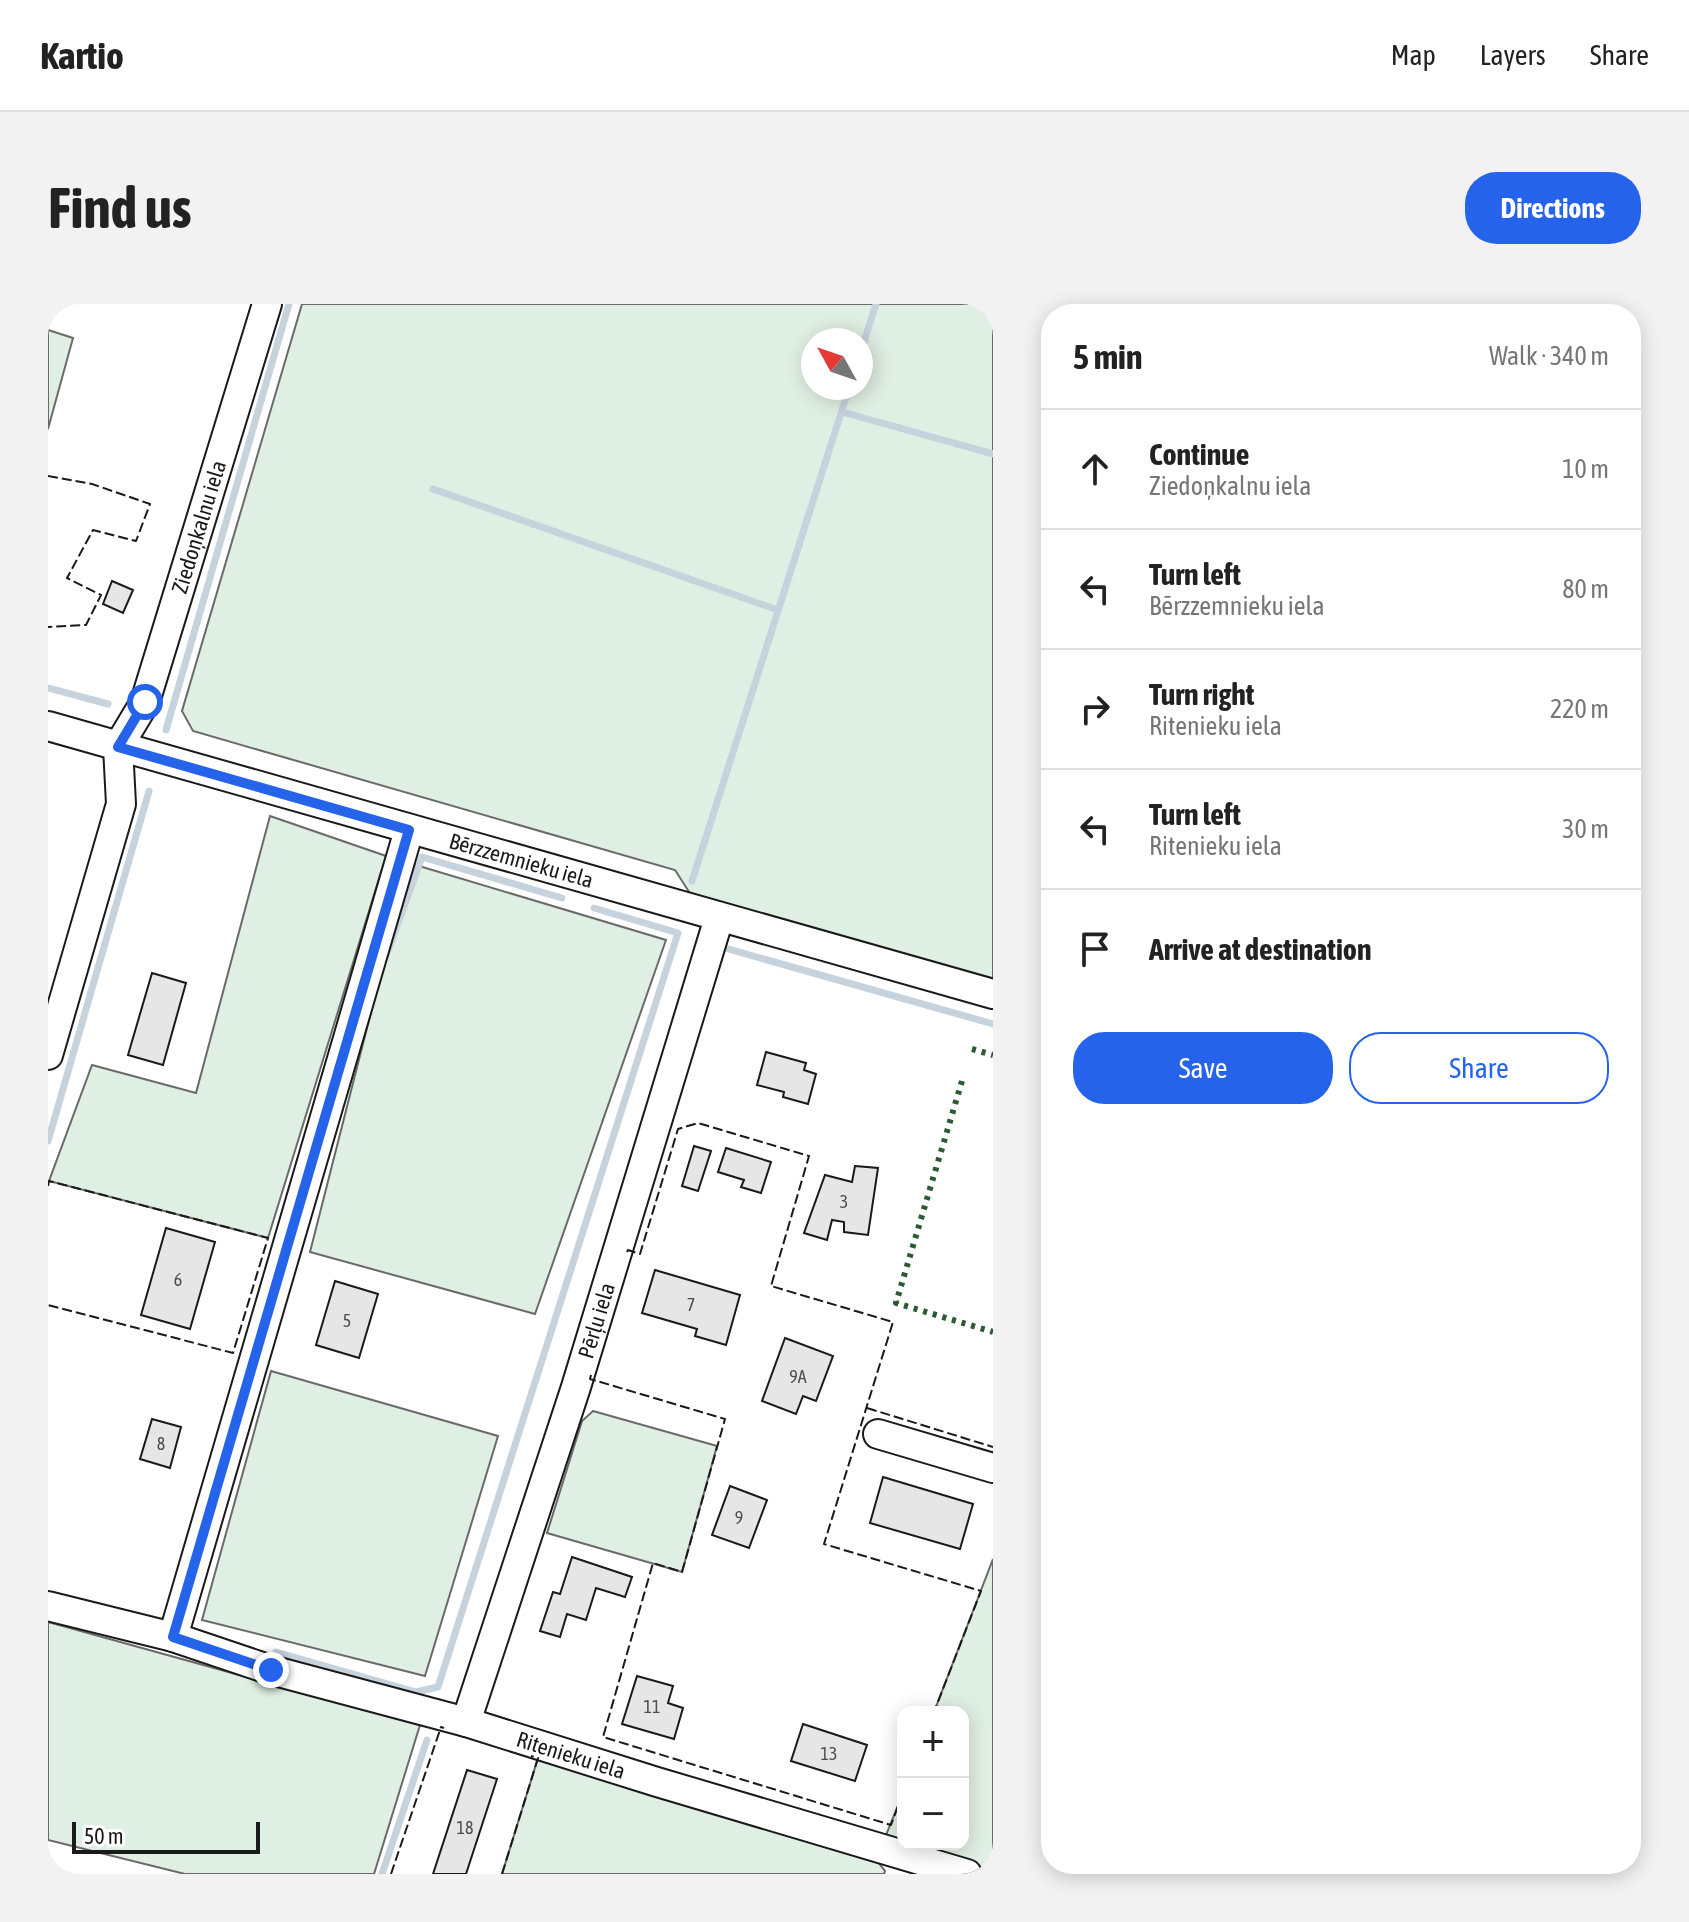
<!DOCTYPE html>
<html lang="en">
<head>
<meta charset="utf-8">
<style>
  :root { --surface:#fff; --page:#f2f2f2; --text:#222; --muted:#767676; --line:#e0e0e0; --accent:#2563eb }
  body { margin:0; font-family:"Asap Condensed",sans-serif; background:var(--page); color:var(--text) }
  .controls { position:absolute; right:24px; bottom:24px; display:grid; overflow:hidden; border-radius:16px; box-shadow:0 4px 20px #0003 }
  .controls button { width:72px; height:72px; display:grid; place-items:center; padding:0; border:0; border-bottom:2px solid var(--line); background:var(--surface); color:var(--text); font:40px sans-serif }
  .compass { position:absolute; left:753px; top:24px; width:72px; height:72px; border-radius:50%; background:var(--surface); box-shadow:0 4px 20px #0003; rotate:310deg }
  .scale { position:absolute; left:24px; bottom:20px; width:188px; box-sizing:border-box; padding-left:8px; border:4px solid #1a1a1a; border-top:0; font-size:22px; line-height:28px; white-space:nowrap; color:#1a1a1a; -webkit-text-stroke:6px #fff; paint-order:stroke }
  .stop { position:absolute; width:24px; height:24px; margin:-18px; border:6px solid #2563eb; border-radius:50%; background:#fff }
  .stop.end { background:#2563eb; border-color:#fff; box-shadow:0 2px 8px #0008 }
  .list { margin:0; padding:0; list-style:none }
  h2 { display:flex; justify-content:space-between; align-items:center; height:104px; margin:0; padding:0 32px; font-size:34px }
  h2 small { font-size:26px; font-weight:400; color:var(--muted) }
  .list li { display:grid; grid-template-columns:52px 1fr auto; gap:24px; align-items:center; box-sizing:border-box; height:120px; padding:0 32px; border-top:2px solid var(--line) }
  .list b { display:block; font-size:30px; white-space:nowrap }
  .list p { margin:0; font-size:26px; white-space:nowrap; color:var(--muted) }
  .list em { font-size:26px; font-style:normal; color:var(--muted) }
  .actions { display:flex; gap:16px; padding:24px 32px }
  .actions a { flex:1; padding:18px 0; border:2px solid var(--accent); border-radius:32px; text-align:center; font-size:28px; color:var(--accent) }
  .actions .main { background:var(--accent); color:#fff }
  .icon { flex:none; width:44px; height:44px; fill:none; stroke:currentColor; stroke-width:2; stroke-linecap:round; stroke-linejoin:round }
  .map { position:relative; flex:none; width:945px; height:1570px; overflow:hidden; border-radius:32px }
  header { display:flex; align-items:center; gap:48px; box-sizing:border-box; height:112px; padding:0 40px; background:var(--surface); border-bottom:2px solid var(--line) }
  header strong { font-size:38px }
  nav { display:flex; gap:44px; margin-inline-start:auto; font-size:28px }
  .intro { display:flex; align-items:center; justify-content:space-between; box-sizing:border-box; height:192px; padding:0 48px }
  h1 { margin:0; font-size:56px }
  .button { padding:20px 36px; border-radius:32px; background:var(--accent); color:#fff; font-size:28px; font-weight:700 }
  main { display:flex; gap:48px; padding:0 48px }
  aside { flex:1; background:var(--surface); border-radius:32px; box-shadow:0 4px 20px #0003 }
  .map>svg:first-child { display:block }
  .green { fill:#e0efe3; stroke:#6a6a6a; stroke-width:2; fill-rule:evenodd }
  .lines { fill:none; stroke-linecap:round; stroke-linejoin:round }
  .stream { stroke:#c6d2dc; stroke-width:7 }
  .building { fill:#e6e6e6; stroke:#1a1a1a; stroke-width:2 }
  .minor-casing { stroke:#1a1a1a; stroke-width:32 }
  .minor { stroke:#fff; stroke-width:28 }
  .hedge { stroke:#2b5a34; stroke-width:6; stroke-dasharray:4 6; stroke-linecap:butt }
  .fence { stroke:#1a1a1a; stroke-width:2; stroke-dasharray:10 4; stroke-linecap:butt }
  .route { stroke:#2563eb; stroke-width:10 }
  .labels { text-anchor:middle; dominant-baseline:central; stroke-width:6; stroke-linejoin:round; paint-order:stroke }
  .number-label { font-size:18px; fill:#4d4d4d }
  .street-label { font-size:22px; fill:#1a1a1a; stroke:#fff }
</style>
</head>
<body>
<header>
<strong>Kartio</strong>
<nav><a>Map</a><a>Layers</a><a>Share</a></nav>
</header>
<div class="intro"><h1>Find us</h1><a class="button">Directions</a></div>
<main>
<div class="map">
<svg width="945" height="1570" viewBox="0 0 945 1570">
  <rect width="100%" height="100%" fill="#fff"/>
  <path class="green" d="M254,0H945V675L645,594L627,566L145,427L134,407ZM765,36H813V84H765Z
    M0,26L25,34L0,125Z
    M222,512L338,552L220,934L1,877L44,761L148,789Z
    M361,559L618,636L487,1010L262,948Z
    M223,1067L450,1132L377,1372L154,1316Z
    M545,1107L669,1142L634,1268L499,1229L534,1117Z
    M945,1255V1569L836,1536L855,1489V1540H915V1408H886Z
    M0,1318L372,1421L326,1570H137L0,1536Z
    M490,1454L829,1557L837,1567L836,1570H454Z"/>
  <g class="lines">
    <path class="stream" d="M813,47L828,0
      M794,108L945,150
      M385,185L730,306
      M0,384L60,400
      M118,426L241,0
      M644,577L801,84
      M677,644L945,720
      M338,652L374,553L514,594
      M0,837L101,487
      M228,1348L368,1388L390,1383L630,629L546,604
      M334,1570L379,1436"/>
  </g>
  <path class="building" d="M64,277L85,286L75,309L55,300Z
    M104,669L138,679L115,761L80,751Z
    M718,748L758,759L756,766L768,770L760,800L735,793L736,788L709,781Z
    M646,842L663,847L650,887L634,882Z
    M678,844L723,858L713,889L693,883L696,876L670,868Z
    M807,862L830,864L820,931L796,928V918L784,916L779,936L756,929L777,871L804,878Z
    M118,924L167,938L142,1025L93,1011Z
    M607,966L692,991L678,1041L647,1032L649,1025L594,1009Z
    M287,977L330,990L311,1054L268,1041Z
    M737,1034L785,1052L768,1097L755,1092L748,1110L714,1097Z
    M104,1115L133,1123L122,1164L92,1155Z
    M835,1173L925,1200L912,1245L822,1219Z
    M682,1182L719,1196L701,1244L664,1231Z
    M524,1253L584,1273L577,1293L548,1284L538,1316L519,1310L512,1333L492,1327L505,1288L512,1290Z
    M589,1372L625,1382L620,1399L635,1404L626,1435L574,1420Z
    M755,1420L819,1441L807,1477L743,1457Z
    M419,1466L449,1475L418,1570H385Z"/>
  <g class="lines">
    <defs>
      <g id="minor">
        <path id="s1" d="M0,422L945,690"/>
        <path id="s2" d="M0,751L73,500L70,443L97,398L219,0"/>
        <path d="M830,1130L945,1164"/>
        <path id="s3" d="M0,1302L125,1333L223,1366L418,1418L609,1478L919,1570"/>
        <path d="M125,1333L361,526"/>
        <path id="s4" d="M418,1418L528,1083L671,614"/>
      </g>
    </defs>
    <use href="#minor" class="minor-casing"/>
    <use href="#minor" class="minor"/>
    <path class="hedge" d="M924,745L945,751
      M914,777L848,999L945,1028"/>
    <path class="fence" d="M0,172L44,180L102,200L88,237L45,226L19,274L53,291L38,321L0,323
      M0,882L1,877L220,934L185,1049L0,1001
      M579,948L580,946L592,950L630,825L650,819L761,852L723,982L845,1018L776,1240L933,1287L886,1408
      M543,1071L542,1075L677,1115L634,1268L605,1259L555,1433L843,1521L855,1489
      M819,1104L945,1143
      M343,1570L393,1423L396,1424
      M454,1570L490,1454L483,1452"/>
  </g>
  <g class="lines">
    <path class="route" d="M97,398L70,443L361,526L125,1333L223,1366"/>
  </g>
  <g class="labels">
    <g class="number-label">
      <text x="796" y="897">3</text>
      <text x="130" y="975">6</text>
      <text x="643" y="1000">7</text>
      <text x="299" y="1016">5</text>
      <text x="750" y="1072">9A</text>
      <text x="113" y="1139">8</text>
      <text x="691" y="1213">9</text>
      <text x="604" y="1402">11</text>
      <text x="781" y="1449">13</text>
      <text x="417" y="1523">18</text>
    </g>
    <g class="street-label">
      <text stroke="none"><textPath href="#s2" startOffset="554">Ziedoņkalnu iela</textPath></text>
      <text stroke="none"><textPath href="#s1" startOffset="492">Bērzzemnieku iela</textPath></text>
      <text stroke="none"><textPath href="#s4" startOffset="422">Pērļu iela</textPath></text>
      <text stroke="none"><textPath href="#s3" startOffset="544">Ritenieku iela</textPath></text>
    </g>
  </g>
</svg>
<div class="controls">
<button>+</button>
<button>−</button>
</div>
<svg class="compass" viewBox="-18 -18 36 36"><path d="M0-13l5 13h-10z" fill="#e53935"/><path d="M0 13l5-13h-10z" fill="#767676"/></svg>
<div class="scale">50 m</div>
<div class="stop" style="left:97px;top:398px"></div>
<div class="stop end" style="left:223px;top:1366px"></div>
</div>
<aside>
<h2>5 min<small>Walk · 340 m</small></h2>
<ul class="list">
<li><svg class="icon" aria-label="ahead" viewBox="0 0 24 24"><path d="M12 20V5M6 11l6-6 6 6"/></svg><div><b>Continue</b><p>Ziedoņkalnu iela</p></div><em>10 m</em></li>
<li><svg class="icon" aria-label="left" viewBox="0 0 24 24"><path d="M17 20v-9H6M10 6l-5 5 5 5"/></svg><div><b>Turn left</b><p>Bērzzemnieku iela</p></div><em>80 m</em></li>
<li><svg class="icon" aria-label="right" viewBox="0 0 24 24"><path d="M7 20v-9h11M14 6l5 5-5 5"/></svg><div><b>Turn right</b><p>Ritenieku iela</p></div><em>220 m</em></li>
<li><svg class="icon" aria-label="left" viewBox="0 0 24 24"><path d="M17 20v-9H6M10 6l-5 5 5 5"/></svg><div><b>Turn left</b><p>Ritenieku iela</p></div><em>30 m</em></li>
<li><svg class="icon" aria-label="arrive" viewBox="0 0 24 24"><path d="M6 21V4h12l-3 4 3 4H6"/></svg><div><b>Arrive at destination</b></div></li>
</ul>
<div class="actions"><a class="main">Save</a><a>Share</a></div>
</aside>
</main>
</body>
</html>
